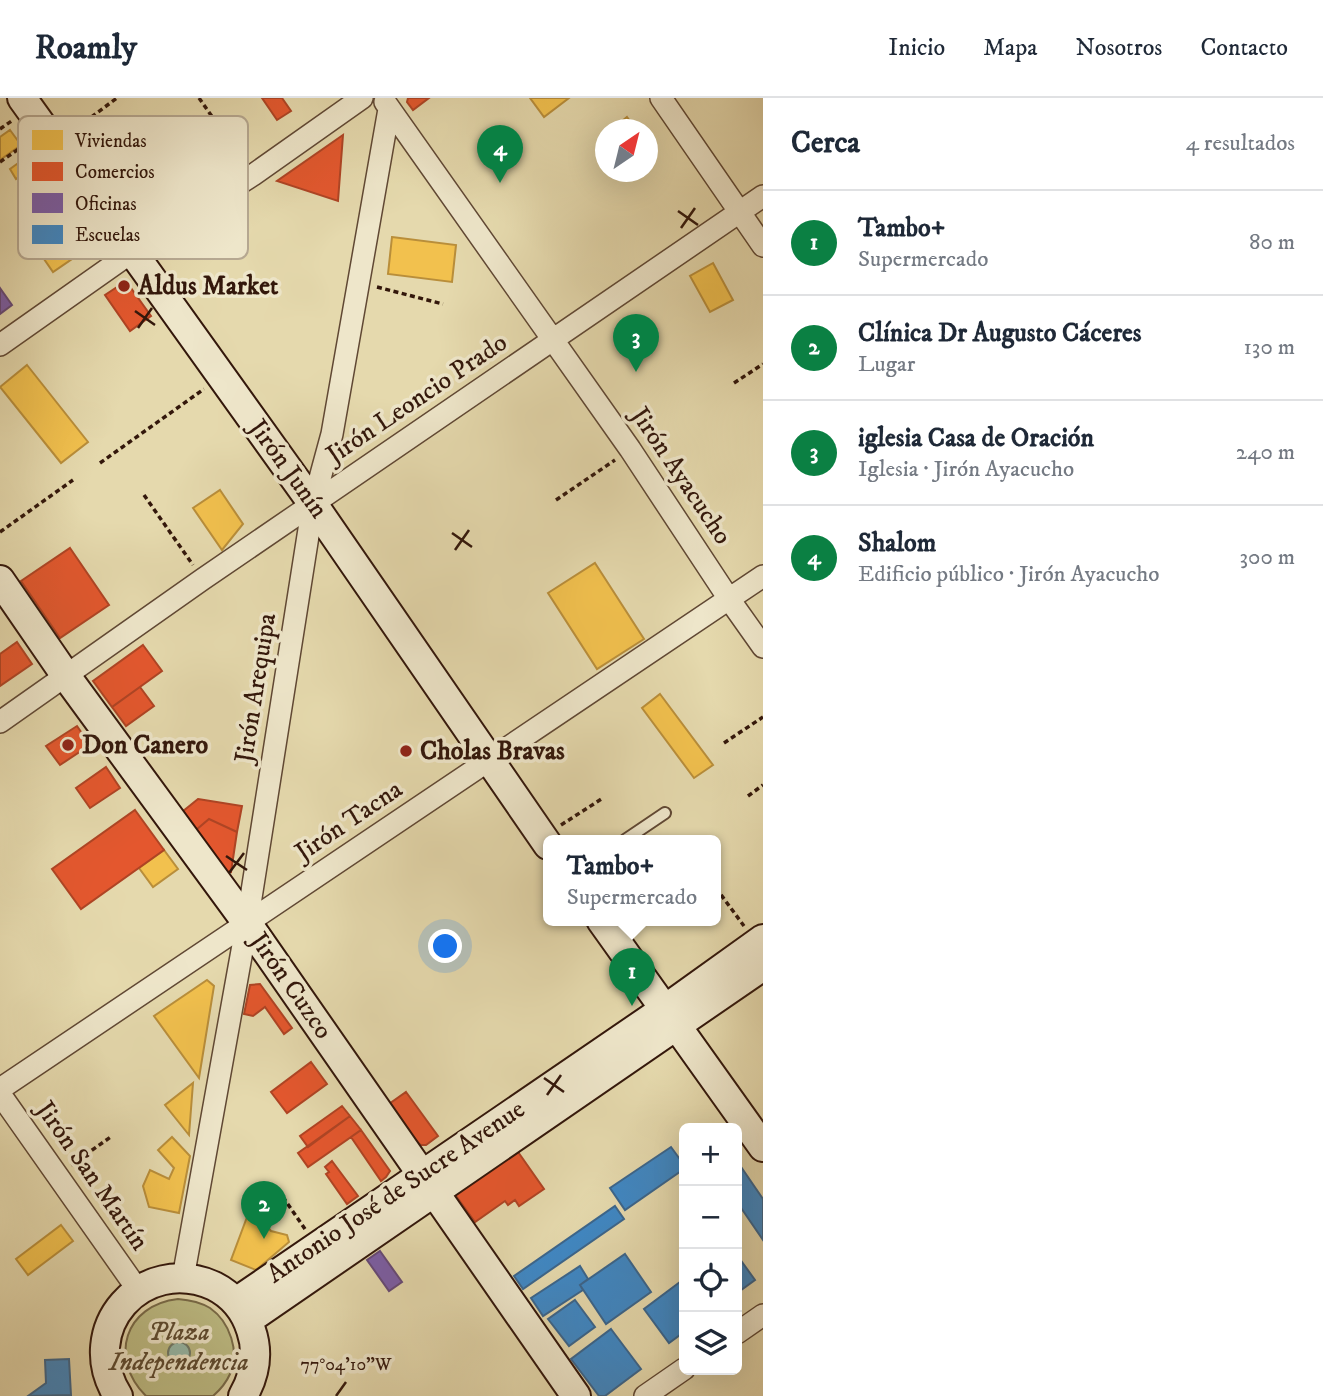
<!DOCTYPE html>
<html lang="es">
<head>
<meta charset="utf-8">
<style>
  :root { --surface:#fff; --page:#f6f6f7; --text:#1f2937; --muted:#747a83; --line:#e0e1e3; --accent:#0b8043 }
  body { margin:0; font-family:"IM FELL DW Pica",serif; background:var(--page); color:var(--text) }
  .controls { position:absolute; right:21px; bottom:21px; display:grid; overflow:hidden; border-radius:10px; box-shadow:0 7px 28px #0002 }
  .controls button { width:63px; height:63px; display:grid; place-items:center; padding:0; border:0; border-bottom:2px solid var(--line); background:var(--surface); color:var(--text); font:35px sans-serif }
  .compass { position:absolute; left:595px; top:21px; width:63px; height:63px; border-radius:50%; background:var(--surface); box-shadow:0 7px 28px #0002; rotate:35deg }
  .you { position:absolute; left:446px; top:849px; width:24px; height:24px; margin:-18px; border:5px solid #fff; border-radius:50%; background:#1a73e8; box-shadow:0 0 0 10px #1a73e833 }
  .badge { display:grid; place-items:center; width:46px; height:46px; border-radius:50%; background:var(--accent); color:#fff; font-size:23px; font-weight:700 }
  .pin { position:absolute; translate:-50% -58px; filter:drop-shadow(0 2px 4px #0008) }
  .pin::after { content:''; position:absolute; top:37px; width:24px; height:21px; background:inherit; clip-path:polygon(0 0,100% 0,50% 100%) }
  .popup { position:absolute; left:543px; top:737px; width:178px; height:91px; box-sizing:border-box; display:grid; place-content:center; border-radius:10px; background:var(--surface); filter:drop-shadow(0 2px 5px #0005); font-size:23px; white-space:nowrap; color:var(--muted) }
  .popup b { font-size:26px; color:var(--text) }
  .popup::after { content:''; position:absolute; left:50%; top:100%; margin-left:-14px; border:14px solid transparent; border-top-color:var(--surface) }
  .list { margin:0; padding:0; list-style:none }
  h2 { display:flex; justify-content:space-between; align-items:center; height:91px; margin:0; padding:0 28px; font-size:30px }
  h2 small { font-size:23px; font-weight:400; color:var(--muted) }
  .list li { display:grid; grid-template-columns:46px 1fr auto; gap:21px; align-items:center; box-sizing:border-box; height:105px; padding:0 28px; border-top:2px solid var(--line) }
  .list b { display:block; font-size:26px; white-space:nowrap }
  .list p { margin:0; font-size:23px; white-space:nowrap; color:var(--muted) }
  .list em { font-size:23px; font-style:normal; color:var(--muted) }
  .icon { flex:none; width:38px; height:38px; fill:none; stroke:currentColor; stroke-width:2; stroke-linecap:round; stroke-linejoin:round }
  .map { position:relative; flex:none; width:763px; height:1298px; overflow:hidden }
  header { display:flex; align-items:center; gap:42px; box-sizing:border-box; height:98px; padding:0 35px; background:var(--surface); border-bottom:2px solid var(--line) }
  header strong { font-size:33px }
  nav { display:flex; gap:38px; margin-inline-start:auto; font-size:24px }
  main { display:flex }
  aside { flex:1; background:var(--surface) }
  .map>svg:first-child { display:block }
  .green { fill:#bdbc84; stroke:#786a48; stroke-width:2 }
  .water { fill:#96baaa; stroke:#6e796a; stroke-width:2 }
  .homes { fill:#f2c14e; stroke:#b98e3a; stroke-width:2 }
  .shops { fill:#e4572e; stroke:#af4424; stroke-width:2 }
  .offices { fill:#7b5ea7; stroke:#654978; stroke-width:2 }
  .schools { fill:#3f88c5; stroke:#3b668d; stroke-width:2 }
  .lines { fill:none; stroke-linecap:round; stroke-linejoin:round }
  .lane-casing { stroke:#604834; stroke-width:14 }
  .street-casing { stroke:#604834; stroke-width:24 }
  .secondary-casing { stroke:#33170b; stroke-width:32 }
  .path { stroke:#33170b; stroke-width:3.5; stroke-dasharray:5 3.5; stroke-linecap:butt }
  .lane { stroke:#eee6ca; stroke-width:10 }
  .street { stroke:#eee6ca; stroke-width:21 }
  .secondary { stroke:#eee6ca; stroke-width:28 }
  .ticks { fill:none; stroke:#33170b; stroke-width:2.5 }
  .poi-dot { fill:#8f2418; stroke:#eee6ca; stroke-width:2.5 }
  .labels { text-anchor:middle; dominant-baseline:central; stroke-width:7; stroke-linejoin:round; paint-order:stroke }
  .poi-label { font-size:26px; font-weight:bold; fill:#33170b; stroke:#eee6ca; text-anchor:start }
  .street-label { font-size:26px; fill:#33170b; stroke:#eee6ca }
  .park-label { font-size:26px; font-style:italic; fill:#5c492f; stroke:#eee6ca }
  .key { fill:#eee6ca; stroke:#b6a891; stroke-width:2 }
  .key-label { font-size:19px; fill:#33170b }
  .ticks-label { font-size:18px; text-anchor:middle; fill:#33170b; stroke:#eee6ca; stroke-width:7; stroke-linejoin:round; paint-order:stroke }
</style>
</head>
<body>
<header>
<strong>Roamly</strong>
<nav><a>Inicio</a><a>Mapa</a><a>Nosotros</a><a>Contacto</a></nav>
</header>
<main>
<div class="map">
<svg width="763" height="1298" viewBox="0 0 763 1298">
  <rect width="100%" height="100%" fill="#e5d9ad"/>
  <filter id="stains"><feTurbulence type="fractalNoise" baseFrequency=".00286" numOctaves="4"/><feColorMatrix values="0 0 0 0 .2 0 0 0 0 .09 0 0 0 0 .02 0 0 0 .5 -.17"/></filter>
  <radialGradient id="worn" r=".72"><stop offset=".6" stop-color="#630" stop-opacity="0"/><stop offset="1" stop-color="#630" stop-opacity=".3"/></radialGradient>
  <path class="green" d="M178,1201C190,1202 200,1204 210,1210C230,1224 240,1254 230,1276C226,1285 220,1292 213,1298H146C108,1260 125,1207 178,1201Z"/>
  <path class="water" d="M168 1255a11 11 0 1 1 22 0a11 11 0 1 1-22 0Z"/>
  <path class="homes" d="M530,0H569L544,19Z
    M627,19L637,32H611Z
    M10,32L21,47L0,62V39Z
    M31,56L38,66L16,81L10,71Z
    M58,99L71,120L48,135L35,114Z
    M75,120L94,146L53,174L35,148Z
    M392,139L456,147L452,184L388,176Z
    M713,165L733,202L710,214L690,178Z
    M27,267L88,344L61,365L0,289Z
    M220,392L243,426L222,452L193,410Z
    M595,465L644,541L597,571L548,495Z
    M660,596L713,667L694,680L642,610Z
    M164,752L178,771L153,789L139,770Z
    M207,882L214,888L199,980L154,918Z
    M193,985L189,1037L165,1007Z
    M172,1039L190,1058L179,1115L149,1109L143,1088L150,1072L169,1081L174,1070L158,1052Z
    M253,1103L263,1107L260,1120L271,1133L287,1137L289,1144L256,1172L231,1162Z
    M61,1127L73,1143L28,1177L16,1161Z"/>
  <path class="shops" d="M262,0H282L291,13L277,22Z
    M408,0H429L413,12L407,4Z
    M203,23L227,55L205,71L181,39Z
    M343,37L338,103L277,83Z
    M181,39L205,71L190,81L167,49Z
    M126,183L151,218L130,233L105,197Z
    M70,450L109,507L60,540L21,483Z
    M17,544L32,566L0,588V556Z
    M143,547L162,573L112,609L93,583Z
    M140,589L154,608L126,628L112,609Z
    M77,628L90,647L60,667L46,648Z
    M106,669L120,690L90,710L76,690Z
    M198,701L242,708L237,734L209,721L196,732L182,714Z
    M135,712L164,752L81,811L52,771Z
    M209,721L237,734L231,774L226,773L196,732Z
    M260,886L292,930L284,936L265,909L253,918L244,916L250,887Z
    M311,964L327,986L287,1015L271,994Z
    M406,994L438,1038L426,1047H421L417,1044L389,1006Z
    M342,1008L350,1018L308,1049L300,1038Z
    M350,1018L361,1032L308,1069L298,1055Z
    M361,1032L390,1073L386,1079L381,1083L351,1039Z
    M516,1051L544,1091L519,1108L515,1102L508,1107L505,1103L475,1124L454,1095Z
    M332,1063L358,1098L347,1106L326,1076L329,1074L325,1069Z"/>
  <path class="offices" d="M0,190L12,207L0,216Z
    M380,1153L402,1184L389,1193L367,1162Z"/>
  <path class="schools" d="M671,1049L679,1060L684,1057V1071L625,1112L610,1090Z
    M737,1063L763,1101V1142L737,1104Z
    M615,1108L624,1121L523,1191L514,1178Z
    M625,1156L651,1194L606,1226L580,1187Z
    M737,1157L755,1182L737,1195Z
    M580,1168L588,1181L580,1187L583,1192L543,1218L531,1200Z
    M684,1181V1234L669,1245L644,1211Z
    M575,1202L595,1229L569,1248L548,1221Z
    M611,1231L641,1271L605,1298H599L571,1261Z
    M69,1261L71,1297L28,1298L46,1285L45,1262Z"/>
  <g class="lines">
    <defs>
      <path id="lane" d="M625,742L665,715"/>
      <path id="street" d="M661,0L763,148
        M385,4L630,351L729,501L763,549
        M0,247L132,154L253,77L362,0
        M0,624L203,481L763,98
        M0,991L763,478
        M0,996L138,1192
        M183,1180L247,825L313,406L332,336L389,11
        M737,1235L763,1217
        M645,1298L684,1271"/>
      <path id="secondary" d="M22,0L313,406L548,747
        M0,482L66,578L247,825L576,1298
        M601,822L763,1049
        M236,1204L675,904L763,841
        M248,1222L763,868
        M118,1298C76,1231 142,1156 214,1188C232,1197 245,1213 251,1232C259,1255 255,1277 243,1298"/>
    </defs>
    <use href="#lane" class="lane-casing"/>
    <use href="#street" class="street-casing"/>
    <use href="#secondary" class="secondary-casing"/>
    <path class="path" d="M199,0L244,64
      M0,31L13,22
      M71,34L117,0
      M0,64L27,45
      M377,189L443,206
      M734,285L763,266
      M100,365L204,291
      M144,397L193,467
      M556,402L615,362
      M0,434L73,382
      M724,645L763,619
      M748,698L763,687
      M561,727L603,700
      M716,790L744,828
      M71,1067L112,1038
      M278,1092L305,1131"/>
    <use href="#lane" class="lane"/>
    <use href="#street" class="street"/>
    <use href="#secondary" class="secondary"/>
  </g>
  <path class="ticks" d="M678,113L698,127M681,130L695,110M135,213L155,227M138,230L152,210M452,435L472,449M455,452L469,432M226,758L247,772M229,775L244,755M544,980L564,994M547,997L561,977M336,1298L346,1284"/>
  <g class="poi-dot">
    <circle cx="124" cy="188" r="7"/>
    <circle cx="68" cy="647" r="7"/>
    <circle cx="406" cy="653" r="7"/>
  </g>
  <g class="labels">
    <g class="poi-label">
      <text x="138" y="188">Aldus Market</text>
      <text x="82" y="647">Don Canero</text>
      <text x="420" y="653">Cholas Bravas</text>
    </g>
    <g class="street-label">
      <text transform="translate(417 301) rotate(-34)">Jirón Leoncio Prado</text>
      <text transform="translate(288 371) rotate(54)">Jirón Junín</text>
      <text transform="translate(681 378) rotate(56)">Jirón Ayacucho</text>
      <text transform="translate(256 590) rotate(-81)">Jirón Arequipa</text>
      <text transform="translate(349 723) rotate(-34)">Jirón Tacna</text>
      <text transform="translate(291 888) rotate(55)">Jirón Cuzco</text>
      <text transform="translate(92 1078) rotate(55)">Jirón San Martín</text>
      <text transform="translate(396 1094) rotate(-34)">Antonio José de Sucre Avenue</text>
    </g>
    <g class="park-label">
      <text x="179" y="1234">Plaza<tspan x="179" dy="30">Independencia</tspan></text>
    </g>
  </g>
  <rect x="18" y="18" width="230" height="143" rx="10" class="key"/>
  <rect x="32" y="32" width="31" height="20" fill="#f2c14e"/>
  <rect x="32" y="64" width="31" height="19" fill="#e4572e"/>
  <rect x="32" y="95" width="31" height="20" fill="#7b5ea7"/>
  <rect x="32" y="127" width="31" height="19" fill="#3f88c5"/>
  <g class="key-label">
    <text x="75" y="49">Viviendas</text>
    <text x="75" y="80">Comercios</text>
    <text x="75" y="112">Oficinas</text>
    <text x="75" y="143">Escuelas</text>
  </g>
  <g class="ticks-label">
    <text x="346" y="1272">77°04'10"W</text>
  </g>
  <rect width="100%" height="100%" filter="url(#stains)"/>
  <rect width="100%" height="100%" fill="url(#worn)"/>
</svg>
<div class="controls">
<button>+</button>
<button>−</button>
<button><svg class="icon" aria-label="locate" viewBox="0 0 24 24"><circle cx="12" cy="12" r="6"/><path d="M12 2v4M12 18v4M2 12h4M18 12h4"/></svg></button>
<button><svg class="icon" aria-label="layers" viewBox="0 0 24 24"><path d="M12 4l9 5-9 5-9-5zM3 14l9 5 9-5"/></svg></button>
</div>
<svg class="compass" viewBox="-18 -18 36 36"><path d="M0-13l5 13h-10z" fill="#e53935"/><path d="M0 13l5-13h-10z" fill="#747a83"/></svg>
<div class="you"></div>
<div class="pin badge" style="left:632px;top:908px">1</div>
<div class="popup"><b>Tambo+</b>Supermercado</div>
<div class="pin badge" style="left:264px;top:1141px">2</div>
<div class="pin badge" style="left:636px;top:274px">3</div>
<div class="pin badge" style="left:500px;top:85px">4</div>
</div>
<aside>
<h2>Cerca<small>4 resultados</small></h2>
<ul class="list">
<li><span class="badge">1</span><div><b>Tambo+</b><p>Supermercado</p></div><em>80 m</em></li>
<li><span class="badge">2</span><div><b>Clínica Dr Augusto Cáceres</b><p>Lugar</p></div><em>130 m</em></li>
<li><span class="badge">3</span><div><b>iglesia Casa de Oración</b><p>Iglesia · Jirón Ayacucho</p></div><em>240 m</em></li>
<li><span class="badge">4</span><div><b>Shalom</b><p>Edificio público · Jirón Ayacucho</p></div><em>300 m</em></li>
</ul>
</aside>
</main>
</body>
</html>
